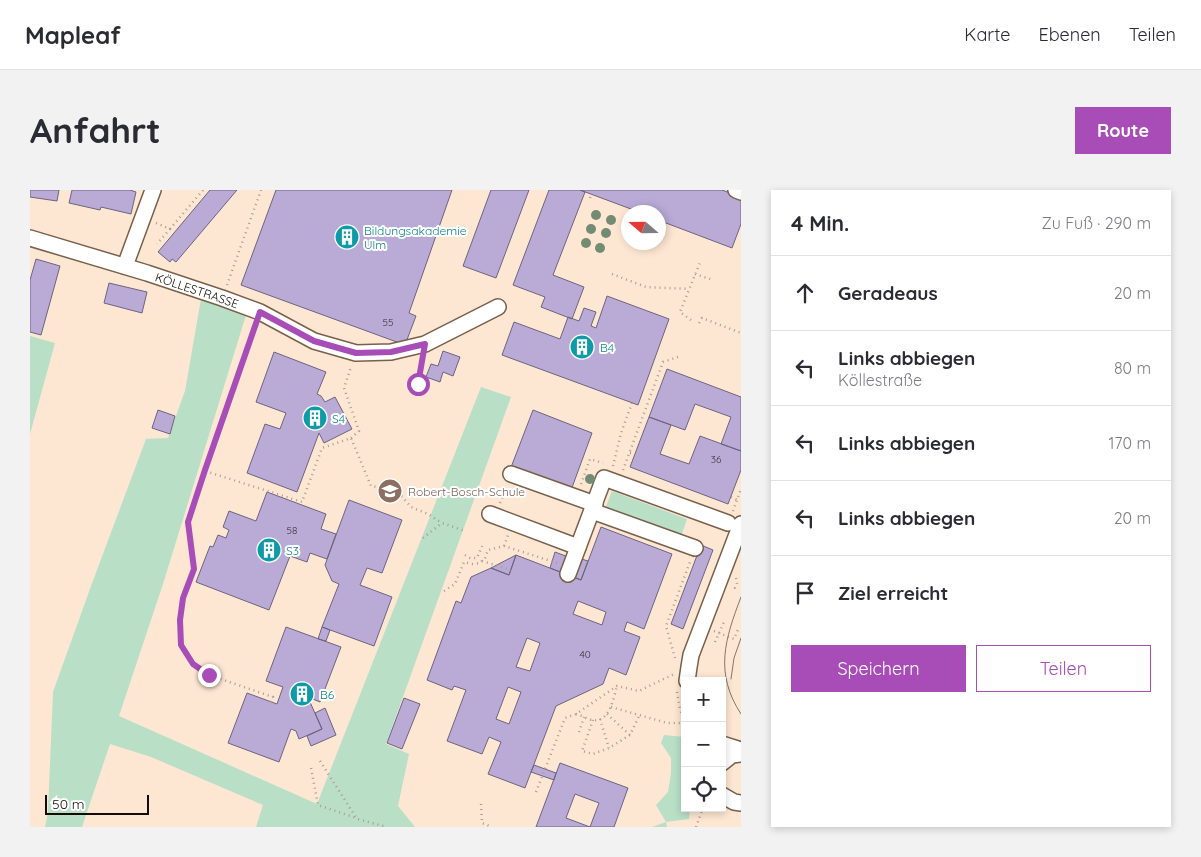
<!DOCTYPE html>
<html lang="de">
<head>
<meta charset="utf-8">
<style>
  :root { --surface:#fff; --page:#f2f2f3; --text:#2b2b33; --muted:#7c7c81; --line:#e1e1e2; --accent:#a84cb7 }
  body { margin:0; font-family:Quicksand,sans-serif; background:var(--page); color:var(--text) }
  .controls { position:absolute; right:15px; bottom:15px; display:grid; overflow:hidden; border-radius:0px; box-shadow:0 2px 8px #0003 }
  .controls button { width:45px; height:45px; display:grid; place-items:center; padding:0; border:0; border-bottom:1px solid var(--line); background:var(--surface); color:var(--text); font:25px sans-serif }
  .compass { position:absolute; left:591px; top:15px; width:45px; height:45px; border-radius:50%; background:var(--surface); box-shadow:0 2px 8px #0003; rotate:290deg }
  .scale { position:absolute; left:15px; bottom:12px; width:104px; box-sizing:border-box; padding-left:5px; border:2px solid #140b04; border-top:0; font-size:14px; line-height:18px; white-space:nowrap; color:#140b04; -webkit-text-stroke:4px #fff; paint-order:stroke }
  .stop { position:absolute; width:15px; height:15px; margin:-11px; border:4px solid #a84cb7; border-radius:50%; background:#fff }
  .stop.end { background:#a84cb7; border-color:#fff; box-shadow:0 1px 5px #0008 }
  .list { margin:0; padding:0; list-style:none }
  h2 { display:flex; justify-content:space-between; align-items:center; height:65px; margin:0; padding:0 20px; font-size:21px }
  h2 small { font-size:16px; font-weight:400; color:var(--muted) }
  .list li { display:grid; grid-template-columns:32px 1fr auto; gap:15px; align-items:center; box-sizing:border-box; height:75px; padding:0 20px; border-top:1px solid var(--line) }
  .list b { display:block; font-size:19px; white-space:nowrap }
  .list p { margin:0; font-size:16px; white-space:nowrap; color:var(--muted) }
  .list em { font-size:16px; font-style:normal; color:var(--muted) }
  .actions { display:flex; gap:10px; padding:15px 20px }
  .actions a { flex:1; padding:11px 0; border:1px solid var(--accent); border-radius:0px; text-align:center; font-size:18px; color:var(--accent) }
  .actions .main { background:var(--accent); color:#fff }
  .icon { flex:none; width:28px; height:28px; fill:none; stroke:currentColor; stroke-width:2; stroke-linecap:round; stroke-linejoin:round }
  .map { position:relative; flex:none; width:711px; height:637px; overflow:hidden; border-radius:0px }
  header { display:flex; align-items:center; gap:30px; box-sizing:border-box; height:70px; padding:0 25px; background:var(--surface); border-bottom:1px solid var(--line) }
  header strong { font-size:24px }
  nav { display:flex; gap:28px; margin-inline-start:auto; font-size:18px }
  .intro { display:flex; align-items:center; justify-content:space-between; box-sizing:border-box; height:120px; padding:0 30px }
  h1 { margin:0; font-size:35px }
  .button { padding:12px 22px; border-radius:0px; background:var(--accent); color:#fff; font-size:18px; font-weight:700 }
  main { display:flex; gap:30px; padding:0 30px }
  aside { flex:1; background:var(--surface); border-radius:0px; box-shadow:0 2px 8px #0003 }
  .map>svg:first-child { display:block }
  .green { fill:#b9dfc7 }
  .building { fill:#b9abd6; stroke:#6d637f; fill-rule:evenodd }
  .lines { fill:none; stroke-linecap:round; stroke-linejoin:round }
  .minor-casing { stroke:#78604a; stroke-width:18 }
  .path { stroke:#ad9b8c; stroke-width:2.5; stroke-dasharray:1 4; stroke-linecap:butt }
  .minor { stroke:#fff; stroke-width:15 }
  .tram { stroke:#857568; stroke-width:1 }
  .tree { fill:#748b73 }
  .route { stroke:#a84cb7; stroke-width:6 }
  .labels { text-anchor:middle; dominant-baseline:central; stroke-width:4; stroke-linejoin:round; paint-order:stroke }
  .number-label { font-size:10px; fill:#3d3338 }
  .culture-label { font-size:12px; fill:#0d838f; stroke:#fff; text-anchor:start }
  .street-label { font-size:12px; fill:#140b04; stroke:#fff }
  .education-label { font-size:12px; fill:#785e54; stroke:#fff; text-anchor:start }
</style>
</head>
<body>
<header>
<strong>Mapleaf</strong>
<nav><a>Karte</a><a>Ebenen</a><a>Teilen</a></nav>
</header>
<div class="intro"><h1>Anfahrt</h1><a class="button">Route</a></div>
<main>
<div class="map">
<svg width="711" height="637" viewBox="0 0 711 637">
  <rect width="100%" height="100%" fill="#fde7d3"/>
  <path class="green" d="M171,109L216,125L133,394L89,526L287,614L451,197L481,207L356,554L379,564L368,616L385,637H226L233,615L121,567L80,554L52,637H15L18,622L23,502L61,396L116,249L138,248L155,201Z
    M0,146L25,153L0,244Z
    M582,301L657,329L651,347L575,319Z
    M634,545L655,547V618H660L659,629L636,632L637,637H622L636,632L626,615L638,602L641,583V568L631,553Z"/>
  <path class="building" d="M0,0H29L27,11L0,7Z
    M42,0H100L106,2L101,24L71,17L70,20L39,13Z
    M180,0H207L146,72L142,69L140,72L128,62Z
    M246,0H422L379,123L386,126L375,155L211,95Z
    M461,0H499L466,88L433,76Z
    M519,0H550L555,2L523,85L554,97L542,129L511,117L515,107L483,95Z
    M550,0H692L711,7V34L702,58L628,30V22H609Z
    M6,69L30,76L11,145L0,142V90Z
    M79,93L117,102L112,123L74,113Z
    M577,106L639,129L608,215L472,165L484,132L530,149L538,127L549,131L554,118L566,122L561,136L566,138Z
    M413,161L430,167L423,186L413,182L410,192L396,187L401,174L408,176Z
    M244,162L296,182L287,204L291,206L295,212L305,207L322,239L294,253L289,243L267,302L217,283L235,234L250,239L256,223L226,212Z
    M637,179L711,207V261L691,254L701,227L665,214L655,240L619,227Z
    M128,220L145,226L140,244L122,238Z
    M503,220L562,243L540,303L480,280Z
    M619,227L641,235L630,264L659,274L670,246L711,261V280L698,314L600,277Z
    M237,302L296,324L291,339L306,344L297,369L280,363L277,372L260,366L239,420L166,392L180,356L183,357L188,345L196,348L199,340L193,337L199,321L226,331Z
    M319,310L372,330L352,383L337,378L330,395L362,407L344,456L292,437L309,394L302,391L295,375Z
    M571,337L642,364L614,439L597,432L594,441L610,447L596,485L579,478L573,494L526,516L495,598L458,584L471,552L459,547L452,564L417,551L436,500L424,496L422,500L397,490L426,411L431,413L441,387L461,378L479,385L486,365L551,390ZM548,411L576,422L572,435L543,424ZM497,448L510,453L500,481L486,477ZM478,497L491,502L479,534L466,529Z
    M671,355L683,360L653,439L641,434Z
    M525,362L541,368L542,366L558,371L551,390L520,378Z
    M486,365L479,385L461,378Z
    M256,437L311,457L290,512L273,505L272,509L280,512L292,539L269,549L266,541L261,539L249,572L198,553L217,503L247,514L253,497L236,491Z
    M292,437L300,440L296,451L288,449Z
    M374,508L390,514L372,559L357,553Z
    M295,518L306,545L281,556L277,546L292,539L285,523Z
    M530,573L598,598L584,637H560L569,613L545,604L536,628L560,637H506Z
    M504,575L526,583L524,590L501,582Z"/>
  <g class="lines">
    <defs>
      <g id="minor">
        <path d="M706,0L711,2"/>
        <path id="s1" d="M0,48L117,83L192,108L230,122L284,151L326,163L361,162L395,154L468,117"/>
        <path d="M95,76L123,0"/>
        <path d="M481,284L565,314"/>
        <path d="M562,321L665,358"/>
        <path d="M460,324L548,357"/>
        <path d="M538,384L574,288L698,333"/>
        <path d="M657,491L659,477L661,465L711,334"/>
        <path d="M692,554L711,560"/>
        <path d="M692,573L702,565L711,564"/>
        <path d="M692,605L704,612L711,613"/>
      </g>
    </defs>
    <use href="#minor" class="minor-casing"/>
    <path class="path" d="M560,8L561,4
      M126,33L140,39L127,54
      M140,39L173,0
      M582,84L616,97L659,99
      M665,84L683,90
      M197,95L231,0
      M661,130L650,122L671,70
      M669,133L672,128L711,143
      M389,194L393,168
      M321,248L329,241L314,198L321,177
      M600,263L605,264
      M583,276L591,243L602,213
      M593,280L633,172L648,167
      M175,281L226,136
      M551,294L560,269L573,273
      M701,307L707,310
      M470,313L476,298
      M703,321L711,299
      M393,348L412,333L435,341
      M474,356L478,345
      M435,365L440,368H447L453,354
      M452,371L481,380
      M706,388L707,394L705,398L709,400
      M414,401L425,394L434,372L442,374L450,373L455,368L458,360L474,356L527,373
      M684,441L704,449L709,437
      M685,452L694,432
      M645,468L636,436L660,372
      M647,502L650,519L655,532
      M241,512L243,507L179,485L163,474L151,455L150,430L153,407L164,379L158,332L175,281L272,312L292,258L321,248L341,296L366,300L381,317L398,324L412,333
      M581,517L637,533H655
      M546,524C551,525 557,529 562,530C580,533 583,509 587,496
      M577,524L600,545
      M570,529L579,558
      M563,530L552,561L563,564L579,558L600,545L609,526
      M549,542L554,527
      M290,571L327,629L357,637
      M281,578L288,615L326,628
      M506,602L535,528L546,524L587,496L609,501L644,484
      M451,614L452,633L462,637
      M666,637L673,618"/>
    <use href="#minor" class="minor"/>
    <path class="tram" d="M711,407C695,449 684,483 711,524
      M701,489L704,468L711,448"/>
  </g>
  <g class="tree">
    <circle cx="566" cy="25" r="5"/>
    <circle cx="581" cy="30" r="5"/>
    <circle cx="561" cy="39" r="5"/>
    <circle cx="576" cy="43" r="5"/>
    <circle cx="556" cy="53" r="5"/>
    <circle cx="570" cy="58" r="5"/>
    <circle cx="560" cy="289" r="5"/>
  </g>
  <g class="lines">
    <path class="route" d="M179,485L163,474L151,455L150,430L153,408L164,379L158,332L175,280L230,122L284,151L326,163L361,162L395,154L388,194"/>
  </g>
  <defs>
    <symbol id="building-disc" viewBox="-11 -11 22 22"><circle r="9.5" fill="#0f9aa8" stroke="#fff"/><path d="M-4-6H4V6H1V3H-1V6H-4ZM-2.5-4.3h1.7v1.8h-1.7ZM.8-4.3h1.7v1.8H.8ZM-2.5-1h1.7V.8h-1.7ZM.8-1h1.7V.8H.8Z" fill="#fff"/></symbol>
    <symbol id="school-disc" viewBox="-11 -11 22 22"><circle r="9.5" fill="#8d6e63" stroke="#fff"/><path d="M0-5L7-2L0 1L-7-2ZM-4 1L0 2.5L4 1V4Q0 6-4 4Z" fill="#fff"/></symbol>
  </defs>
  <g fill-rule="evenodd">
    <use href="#building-disc" x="303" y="33" width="28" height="28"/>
    <use href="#building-disc" x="538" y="143" width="28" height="28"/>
    <use href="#building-disc" x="271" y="214" width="28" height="28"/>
    <use href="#school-disc" x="346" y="287" width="28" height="28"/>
    <use href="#building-disc" x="225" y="346" width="28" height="28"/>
    <use href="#building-disc" x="258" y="490" width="28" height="28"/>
  </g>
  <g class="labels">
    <g class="number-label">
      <text x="358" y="132">55</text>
      <text x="686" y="269">36</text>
      <text x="262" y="340">58</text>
      <text x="555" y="464">40</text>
    </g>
    <g class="culture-label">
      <text x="334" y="40">Bildungsakademie<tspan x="334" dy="14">Ulm</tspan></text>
      <text x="570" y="157">B4</text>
      <text x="302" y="228">S4</text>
      <text x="256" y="360">S3</text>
      <text x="290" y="504">B6</text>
    </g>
    <g class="street-label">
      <text stroke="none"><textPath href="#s1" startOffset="175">KÖLLESTRASSE</textPath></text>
    </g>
    <g class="education-label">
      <text x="378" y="301">Robert-Bosch-Schule</text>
    </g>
  </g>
</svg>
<div class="controls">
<button>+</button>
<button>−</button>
<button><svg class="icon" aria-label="locate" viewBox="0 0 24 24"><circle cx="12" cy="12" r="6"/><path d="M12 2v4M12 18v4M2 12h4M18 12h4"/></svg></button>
</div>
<svg class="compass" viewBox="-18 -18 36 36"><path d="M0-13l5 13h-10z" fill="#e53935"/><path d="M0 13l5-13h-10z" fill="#7c7c81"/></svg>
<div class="scale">50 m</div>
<div class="stop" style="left:388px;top:194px"></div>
<div class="stop end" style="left:179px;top:485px"></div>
</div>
<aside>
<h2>4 Min.<small>Zu Fuß · 290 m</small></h2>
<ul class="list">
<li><svg class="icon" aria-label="ahead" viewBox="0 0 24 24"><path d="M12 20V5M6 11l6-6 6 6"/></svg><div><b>Geradeaus</b></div><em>20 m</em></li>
<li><svg class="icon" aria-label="left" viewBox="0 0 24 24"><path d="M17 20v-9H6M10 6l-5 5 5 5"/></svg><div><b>Links abbiegen</b><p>Köllestraße</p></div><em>80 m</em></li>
<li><svg class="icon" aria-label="left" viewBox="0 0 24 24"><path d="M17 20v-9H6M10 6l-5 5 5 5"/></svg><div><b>Links abbiegen</b></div><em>170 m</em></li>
<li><svg class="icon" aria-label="left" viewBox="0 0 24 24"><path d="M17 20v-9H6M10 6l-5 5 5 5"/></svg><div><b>Links abbiegen</b></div><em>20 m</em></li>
<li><svg class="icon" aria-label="arrive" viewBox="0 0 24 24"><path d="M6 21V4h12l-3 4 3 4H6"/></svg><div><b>Ziel erreicht</b></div></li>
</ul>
<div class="actions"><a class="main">Speichern</a><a>Teilen</a></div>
</aside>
</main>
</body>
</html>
